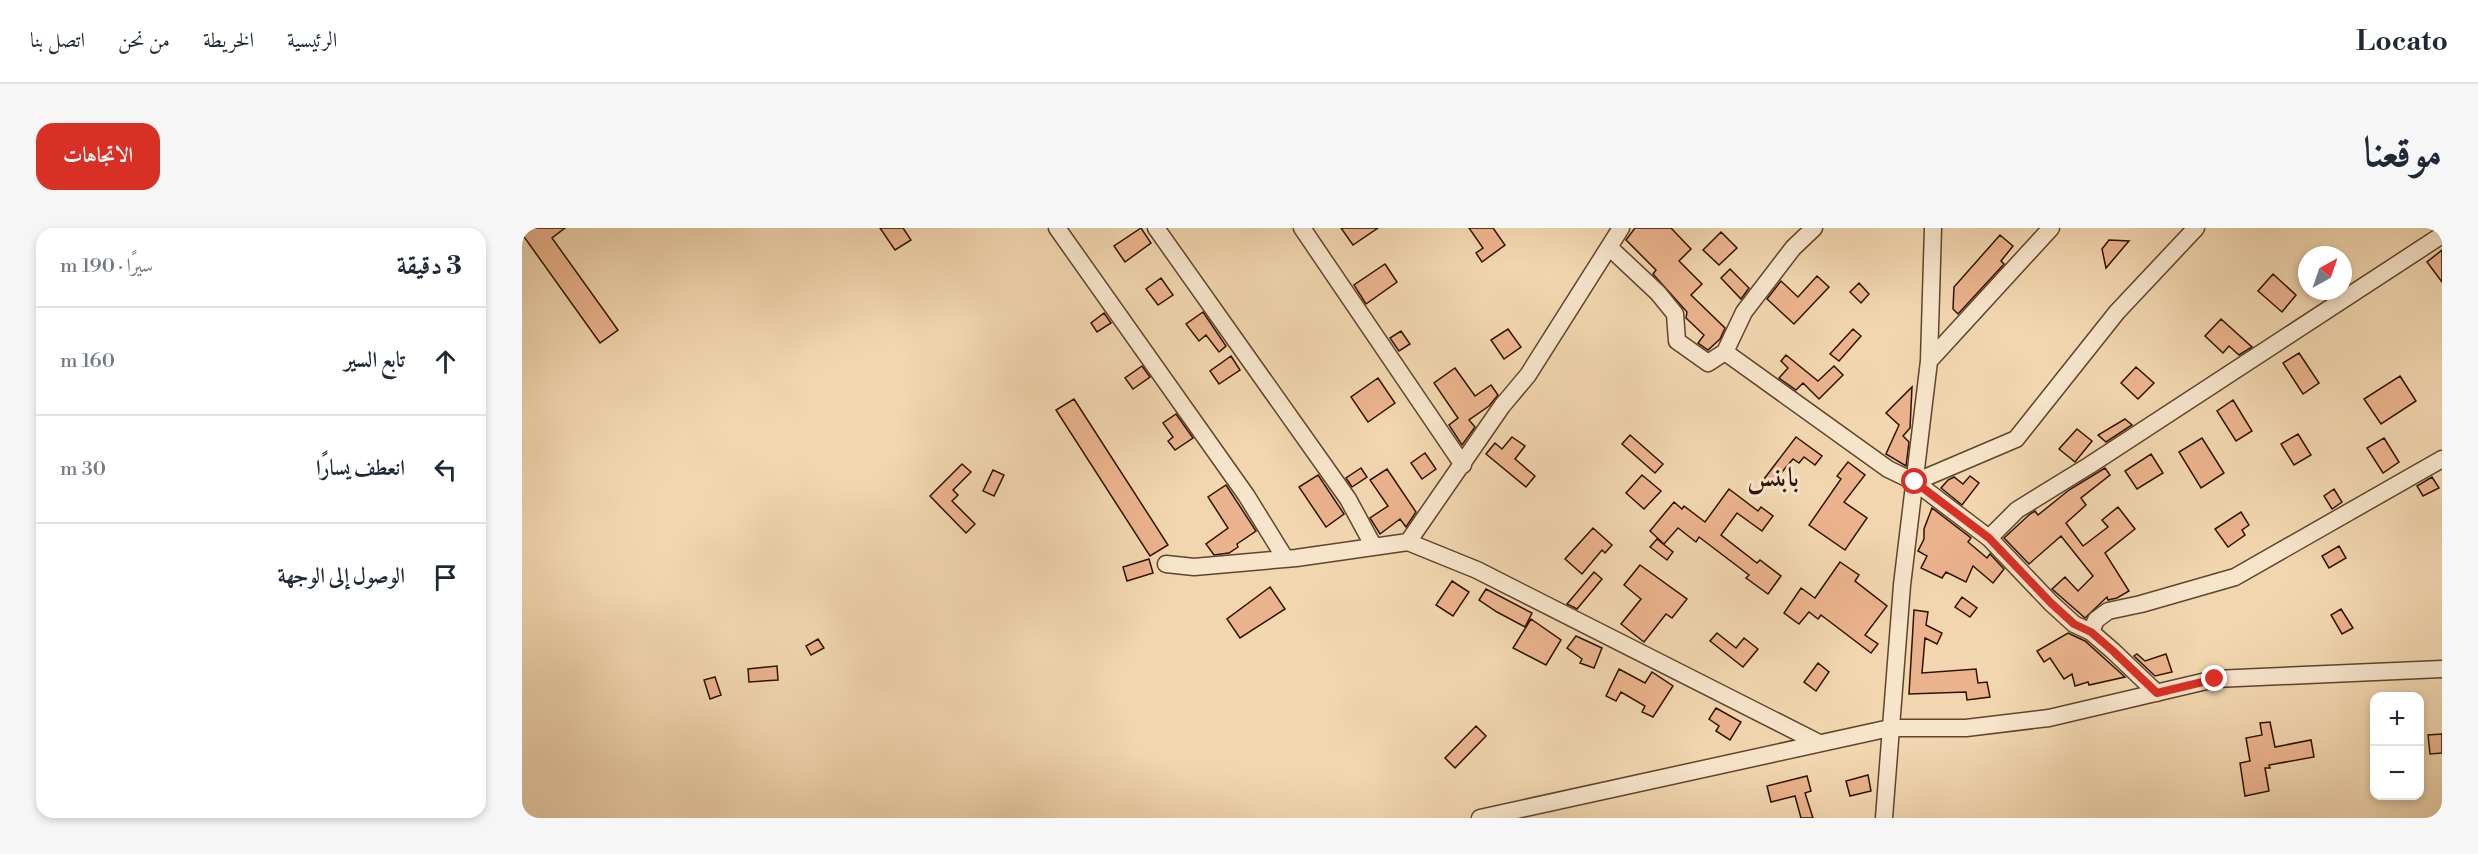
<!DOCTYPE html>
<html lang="ar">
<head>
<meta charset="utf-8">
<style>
  :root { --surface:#fff; --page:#f6f6f7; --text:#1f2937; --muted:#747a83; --line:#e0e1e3; --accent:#d93025 }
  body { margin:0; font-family:"Libre Bodoni",Amiri,serif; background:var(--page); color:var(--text); direction:rtl }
  .controls { position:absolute; right:18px; bottom:18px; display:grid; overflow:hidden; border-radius:12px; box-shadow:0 3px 9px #0003 }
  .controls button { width:54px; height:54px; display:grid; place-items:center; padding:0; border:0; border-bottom:2px solid var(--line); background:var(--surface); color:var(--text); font:30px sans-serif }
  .compass { position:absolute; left:1776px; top:18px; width:54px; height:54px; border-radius:50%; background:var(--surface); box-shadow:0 3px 9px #0003; rotate:40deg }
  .stop { position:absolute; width:18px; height:18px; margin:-14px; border:4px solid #d93025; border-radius:50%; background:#fff }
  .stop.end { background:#d93025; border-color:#fff; box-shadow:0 2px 6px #0008 }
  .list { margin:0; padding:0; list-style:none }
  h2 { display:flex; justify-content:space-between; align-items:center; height:78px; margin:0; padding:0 24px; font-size:26px }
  h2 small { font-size:20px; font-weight:400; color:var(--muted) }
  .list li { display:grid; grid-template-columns:39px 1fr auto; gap:18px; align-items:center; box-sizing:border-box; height:108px; padding:0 24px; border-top:2px solid var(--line) }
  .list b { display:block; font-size:22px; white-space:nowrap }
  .list em { font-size:20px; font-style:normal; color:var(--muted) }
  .icon { flex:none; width:33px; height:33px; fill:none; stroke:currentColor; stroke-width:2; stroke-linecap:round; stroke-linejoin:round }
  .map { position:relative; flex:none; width:1920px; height:590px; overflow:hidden; direction:ltr; border-radius:18px }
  header { display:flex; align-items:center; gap:36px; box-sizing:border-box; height:84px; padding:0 30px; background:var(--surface); border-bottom:2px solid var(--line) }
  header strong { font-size:28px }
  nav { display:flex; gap:33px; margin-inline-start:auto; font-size:21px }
  .intro { display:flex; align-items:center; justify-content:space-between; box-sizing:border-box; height:144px; padding:0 36px }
  h1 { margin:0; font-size:42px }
  .button { padding:15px 27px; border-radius:18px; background:var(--accent); color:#fff; font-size:21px; font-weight:700 }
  main { display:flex; gap:36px; padding:0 36px }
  aside { flex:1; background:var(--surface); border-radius:18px; box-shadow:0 3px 9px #0003 }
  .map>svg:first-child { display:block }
  .building { fill:#ebb38d; stroke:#301300; stroke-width:1.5 }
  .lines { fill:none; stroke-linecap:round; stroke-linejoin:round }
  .minor-casing { stroke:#60442c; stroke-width:19 }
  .minor { stroke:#f6e4cb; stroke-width:16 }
  .route { stroke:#d93025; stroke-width:8 }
  .labels { text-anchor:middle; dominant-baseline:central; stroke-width:6; stroke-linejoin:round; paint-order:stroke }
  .quarter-label { font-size:26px; font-weight:bold; fill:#301300; stroke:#f6e4cb }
</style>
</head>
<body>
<header>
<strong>Locato</strong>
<nav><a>الرئيسية</a><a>الخريطة</a><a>من نحن</a><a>اتصل بنا</a></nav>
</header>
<div class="intro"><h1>موقعنا</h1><a class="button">الاتجاهات</a></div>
<main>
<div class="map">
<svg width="1920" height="590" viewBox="0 0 1920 590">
  <rect width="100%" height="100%" fill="#f1d6af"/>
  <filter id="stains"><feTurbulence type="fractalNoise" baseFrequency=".00333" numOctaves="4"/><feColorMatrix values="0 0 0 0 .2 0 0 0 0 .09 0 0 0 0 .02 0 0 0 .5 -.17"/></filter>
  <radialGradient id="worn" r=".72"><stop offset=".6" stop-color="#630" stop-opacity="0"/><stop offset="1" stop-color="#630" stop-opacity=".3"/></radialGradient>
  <path class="building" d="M0,0H43L30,10L96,102L78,115L0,6Z
    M358,0H381L389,12L373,22Z
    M619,0L629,15L603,34L592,18Z
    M819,0H856L831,17Z
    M947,0H971L983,17L960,34L954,25L961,20Z
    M1113,0H1149L1169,21L1157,33L1180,56L1169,67L1203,100L1198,111L1186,122L1176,115L1182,107L1164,90L1165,84L1131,46L1134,42L1104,12Z
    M1199,4L1215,20L1197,37L1181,22Z
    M1478,7L1491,18L1479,33L1482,36L1436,86L1431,81L1432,59Z
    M1587,12L1607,13L1584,40L1580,21Z
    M1920,22V54L1905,34Z
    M863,36L875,54L844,76L832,57Z
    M1208,41L1227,60L1219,71L1199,50Z
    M1751,46L1774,67L1760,84L1736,63Z
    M1295,48L1307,59L1272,96L1245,71L1259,53L1276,69Z
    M639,50L651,67L636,77L624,61Z
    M1337,55L1347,66L1339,75L1328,64Z
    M681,84L704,118L697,124L684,107L677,113L664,96Z
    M582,85L589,95L575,104L569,95Z
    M1699,91L1730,119L1717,127L1707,118L1701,125L1683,108Z
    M986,101L999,119L982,131L969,112Z
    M1331,101L1339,108L1317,133L1308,126Z
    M879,103L888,116L877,123L868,110Z
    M1777,125L1797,155L1781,166L1761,135Z
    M1264,127L1296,153L1312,138L1321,147L1297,171L1281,155L1274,162L1257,150L1266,140L1259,133Z
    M709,128L718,142L697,156L688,143Z
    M620,138L628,149L611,161L603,150Z
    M1614,139L1632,155L1616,171L1599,155Z
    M933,140L953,168L969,157L976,167L967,178L947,192L953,199L940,217L927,197L936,190L912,155Z
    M1878,148L1894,173L1859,196L1842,171Z
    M856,150L873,175L846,194L829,169Z
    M1390,159L1388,200L1381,208L1387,214L1384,238L1364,226L1377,197L1364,185Z
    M552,171L646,317L628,328L534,182Z
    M1711,172L1730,203L1714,213L1695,183Z
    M654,186L671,210L653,222L646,213L651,209L641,195Z
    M1603,191L1610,197L1584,214L1576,207Z
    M1555,201L1570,213L1553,234L1537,221Z
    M1776,206L1789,227L1772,237L1759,216Z
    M1108,207L1141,236L1133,245L1100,216Z
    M990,209L1003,218L993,231L1013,248L1004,259L964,226L973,215L980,221Z
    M1274,209L1300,228L1293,237L1282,229L1277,235L1271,231L1249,257L1242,251Z
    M1680,210L1702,245L1679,260L1657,224Z
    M1862,210L1877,234L1861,245L1845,220Z
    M903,225L914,241L900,251L889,235Z
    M1629,226L1641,245L1615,261L1603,243Z
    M1326,234L1343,247L1322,274L1345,290L1323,322L1287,297L1319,251L1315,248Z
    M440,236L449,244L431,262L436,267L430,273L453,296L444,305L408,268Z
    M839,240L845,249L830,259L824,250Z
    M1583,240L1588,247L1559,270L1564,277L1544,295L1561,318L1586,299L1580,292L1596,279L1613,301L1583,325L1607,363L1595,370L1586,372L1585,369L1563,390L1530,361L1543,349L1556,363L1571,348L1539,308L1507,336L1482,310L1508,286L1513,283L1516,287L1547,262Z
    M865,241L894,284L884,299L878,291L858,306L848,290L866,278L848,252Z
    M471,242L482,247L472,268L461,263Z
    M796,247L822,286L804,299L777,259Z
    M1120,247L1139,263L1122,281L1104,265Z
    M1448,248L1457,255L1440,277L1419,260L1426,252L1432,249L1441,256Z
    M1910,249L1917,260L1901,268L1895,258Z
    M704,257L734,303L715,316L716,319L707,325L692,327L684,316L706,300L686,269Z
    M1207,261L1236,283L1239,279L1251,288L1240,303L1215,285L1199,307L1235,335L1238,332L1259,348L1246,366L1224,350L1227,347L1177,309L1174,314L1156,300L1142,316L1128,303L1152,274L1160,281L1162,278L1183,294Z
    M1812,261L1820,274L1810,281L1802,268Z
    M1410,280L1449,310L1446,314L1465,330L1468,326L1482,341L1471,355L1451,338L1444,354L1424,344L1420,350L1399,340L1405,328L1396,323L1402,311V301Z
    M1719,284L1727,297L1720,302L1723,307L1706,319L1693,301Z
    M1071,300L1090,317L1083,325L1080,322L1060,346L1043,331Z
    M1135,311L1151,324L1145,332L1128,319Z
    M1817,318L1824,330L1807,340L1800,328Z
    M627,331L631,345L605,353L601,339Z
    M1318,334L1337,347L1333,353L1365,378L1343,407L1356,416L1349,425L1299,387L1296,391L1287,384L1277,396L1262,385L1279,360L1293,370Z
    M1118,337L1165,371L1150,390L1144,386L1122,414L1099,396L1119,371L1102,357Z
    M1072,344L1080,351L1055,381L1045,376Z
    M930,353L947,364L931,388L914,377Z
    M748,359L763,381L718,410L705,391Z
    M964,361L1010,385L1003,399L975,384L957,372Z
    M1440,369L1455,380L1448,389L1433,379Z
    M1819,381L1831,400L1820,406L1809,387Z
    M1392,382L1406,384L1404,397L1420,405L1415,416L1403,410L1400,445L1454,441L1456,455L1465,454L1468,469L1445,472L1444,464L1387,466Z
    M1009,391L1039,412L1024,437L991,420Z
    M1195,405L1214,420L1222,410L1236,421L1221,439L1188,413Z
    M1546,405L1563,413L1603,449L1567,457L1566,454L1553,458L1550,446L1542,451L1528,430L1522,434L1515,423Z
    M1054,408L1080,420L1072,440L1058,435L1060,431L1045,420Z
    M296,411L302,420L289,427L284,418Z
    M1615,426L1623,433L1644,426L1650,444L1633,448L1612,428Z
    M1296,435L1307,444L1294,463L1282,454Z
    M255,438L256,452L227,454L226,441Z
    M1097,441L1123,455L1130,444L1151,458L1131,489L1120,484L1123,478L1099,464L1094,473L1084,468Z
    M193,449L199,467L188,471L182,452Z
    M1194,480L1219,494L1208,512L1194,503L1197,498L1187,491Z
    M1748,494L1753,519L1789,512L1792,529L1747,537L1748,540H1743L1747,563L1723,568L1718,535L1728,533L1724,510L1740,507L1738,495Z
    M954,498L964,508L933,540L923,530Z
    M1920,506V525L1908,526L1906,507Z
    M1346,547L1349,563L1328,568L1324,553Z
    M1285,548L1289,563L1283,565L1291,590H1279L1273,568L1249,574L1245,558Z"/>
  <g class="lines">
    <defs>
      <path id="minor" d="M535,0L724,267L763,330
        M634,0L826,271L852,319
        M780,0L941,237
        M1087,19L1136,65L1153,86L1155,113L1186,135L1203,124L1366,241L1393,254L1467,310L1495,282L1568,237L1920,7
        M1203,124L1222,84L1271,20L1292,0
        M1407,133L1529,0
        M1393,254L1494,211L1595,84L1674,0
        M1467,310L1529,375L1552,396L1569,404L1591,423L1635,465
        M886,314L980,178L1006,147L1099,0
        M644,336L672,339L774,330L886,314L955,342L1297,515
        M1569,404L1574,392L1586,383L1619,376L1713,349L1920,231
        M958,590L1368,500H1444L1527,490L1693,451L1920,441
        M1362,590L1380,357L1407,133L1411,0"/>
    </defs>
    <use href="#minor" class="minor-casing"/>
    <use href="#minor" class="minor"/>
  </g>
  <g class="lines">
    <path class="route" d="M1393,254L1467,310L1529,375L1552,396L1569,404L1591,423L1635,465L1693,451"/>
  </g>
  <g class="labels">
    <g class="quarter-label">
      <text x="1251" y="250">بابنس</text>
    </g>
  </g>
  <rect width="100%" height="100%" filter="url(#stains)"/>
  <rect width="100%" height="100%" fill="url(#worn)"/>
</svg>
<div class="controls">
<button>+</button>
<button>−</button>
</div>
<svg class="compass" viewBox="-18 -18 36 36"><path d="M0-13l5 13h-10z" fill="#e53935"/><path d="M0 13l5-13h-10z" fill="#747a83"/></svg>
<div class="stop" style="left:1393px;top:254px"></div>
<div class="stop end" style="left:1693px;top:451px"></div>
</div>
<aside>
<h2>3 دقيقة<small>سيرًا · 190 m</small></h2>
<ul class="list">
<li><svg class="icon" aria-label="ahead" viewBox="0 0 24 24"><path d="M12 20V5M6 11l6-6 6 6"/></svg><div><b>تابع السير</b></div><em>160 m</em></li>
<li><svg class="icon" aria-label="left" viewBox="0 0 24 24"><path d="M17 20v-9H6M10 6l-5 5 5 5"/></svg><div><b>انعطف يسارًا</b></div><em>30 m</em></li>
<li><svg class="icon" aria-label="arrive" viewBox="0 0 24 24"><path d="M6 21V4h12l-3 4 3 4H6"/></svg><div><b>الوصول إلى الوجهة</b></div></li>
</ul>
</aside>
</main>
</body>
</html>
